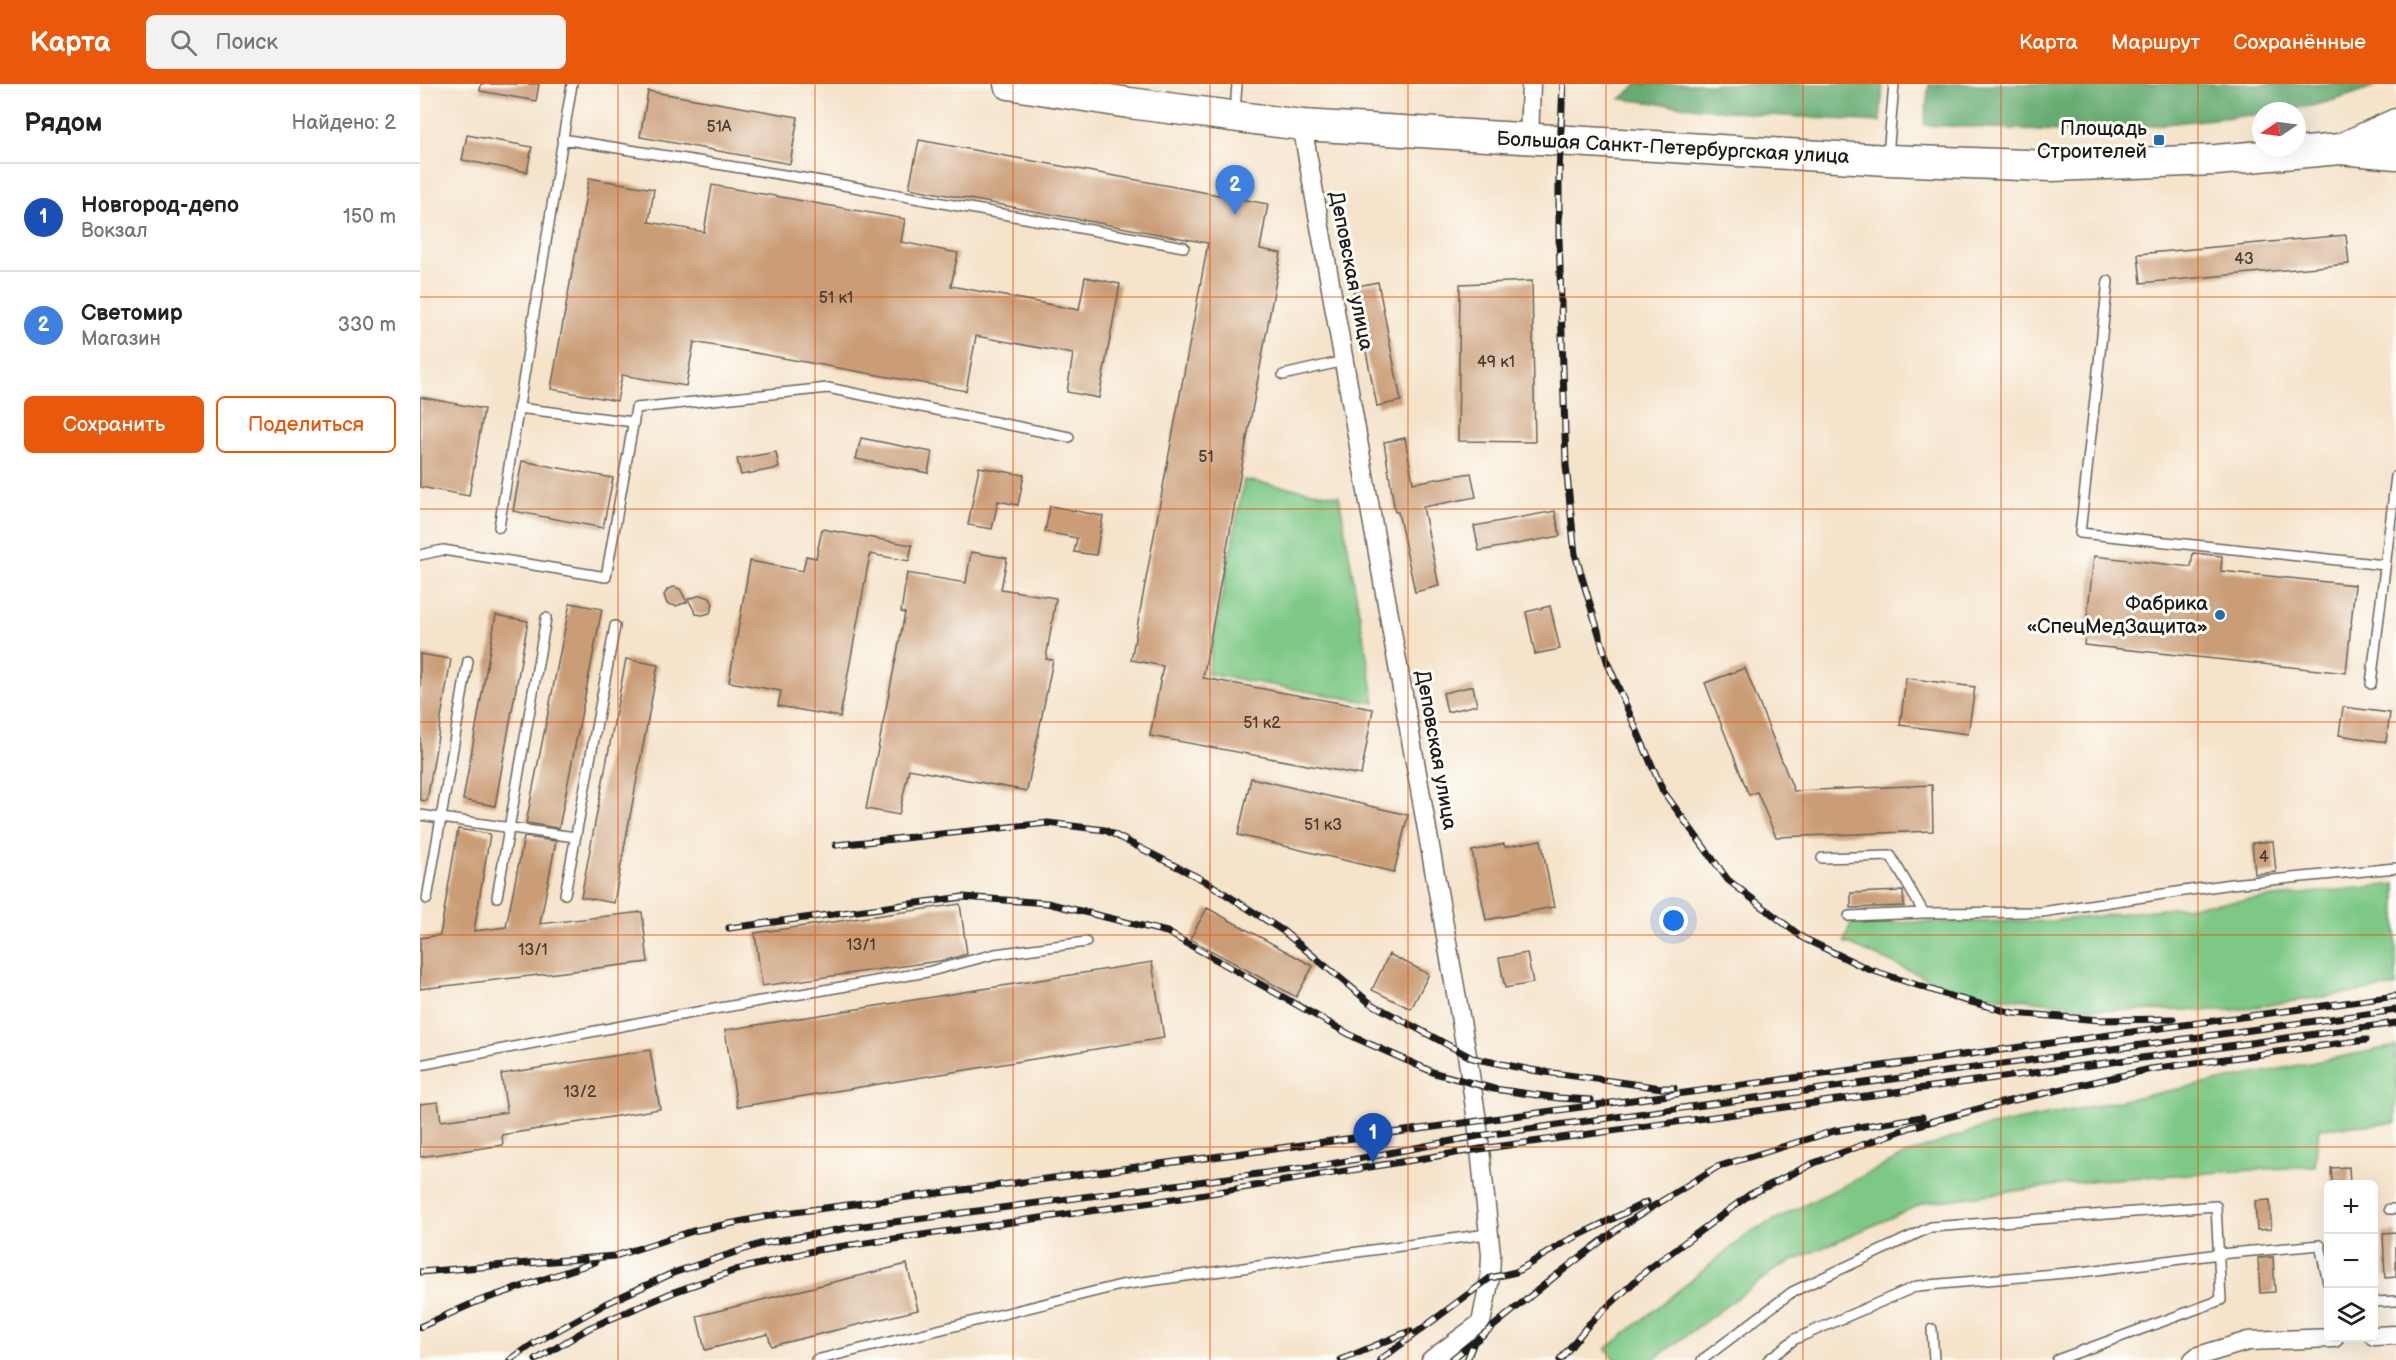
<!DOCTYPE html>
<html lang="ru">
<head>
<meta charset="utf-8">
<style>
  :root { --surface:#fff; --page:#f2f2f2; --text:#222; --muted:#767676; --line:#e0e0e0; --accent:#ea580c }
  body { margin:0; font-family:"Balsamiq Sans",sans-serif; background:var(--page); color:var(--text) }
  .controls { position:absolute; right:18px; bottom:18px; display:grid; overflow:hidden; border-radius:9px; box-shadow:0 6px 24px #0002 }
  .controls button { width:54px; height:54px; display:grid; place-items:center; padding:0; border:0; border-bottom:2px solid var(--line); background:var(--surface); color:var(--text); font:30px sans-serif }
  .compass { position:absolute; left:1832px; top:18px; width:54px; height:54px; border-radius:50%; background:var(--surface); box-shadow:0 6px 24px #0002; rotate:257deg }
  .you { position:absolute; left:1254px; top:837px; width:21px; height:21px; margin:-15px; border:4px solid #fff; border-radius:50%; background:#1a73e8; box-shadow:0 0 0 9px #1a73e833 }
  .badge { display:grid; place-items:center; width:39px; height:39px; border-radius:50%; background:var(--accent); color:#fff; font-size:20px; font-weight:700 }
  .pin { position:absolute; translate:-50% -50px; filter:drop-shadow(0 2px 3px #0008) }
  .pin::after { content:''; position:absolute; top:32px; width:21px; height:18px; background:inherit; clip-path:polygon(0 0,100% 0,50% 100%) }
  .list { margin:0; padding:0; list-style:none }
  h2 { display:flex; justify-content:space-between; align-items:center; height:78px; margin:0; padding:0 24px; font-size:26px }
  h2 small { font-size:20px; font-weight:400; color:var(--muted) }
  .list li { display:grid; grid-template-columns:39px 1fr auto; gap:18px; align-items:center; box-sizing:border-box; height:108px; padding:0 24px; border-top:2px solid var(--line) }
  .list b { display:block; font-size:22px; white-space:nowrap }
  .list p { margin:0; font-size:20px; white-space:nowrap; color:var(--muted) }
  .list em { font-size:20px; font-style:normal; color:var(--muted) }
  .actions { display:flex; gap:12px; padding:18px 24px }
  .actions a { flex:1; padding:14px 0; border:2px solid var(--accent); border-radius:9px; text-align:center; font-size:21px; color:var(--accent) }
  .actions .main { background:var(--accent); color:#fff }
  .icon { flex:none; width:33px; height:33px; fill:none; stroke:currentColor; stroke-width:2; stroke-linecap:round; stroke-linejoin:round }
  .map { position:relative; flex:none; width:1976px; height:1276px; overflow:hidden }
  header { display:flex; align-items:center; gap:36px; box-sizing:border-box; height:84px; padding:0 30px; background:var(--accent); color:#fff }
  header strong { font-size:28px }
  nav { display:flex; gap:33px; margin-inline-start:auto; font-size:21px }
  .search { width:420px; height:54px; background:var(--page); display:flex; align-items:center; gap:15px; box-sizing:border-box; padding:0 21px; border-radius:9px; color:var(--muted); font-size:22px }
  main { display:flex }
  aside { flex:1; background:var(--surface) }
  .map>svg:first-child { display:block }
  .green { fill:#7dc885; stroke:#4c7250; stroke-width:1.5 }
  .forest { fill:#66ac72; stroke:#416447; stroke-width:1.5 }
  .building { fill:#ca9d77 }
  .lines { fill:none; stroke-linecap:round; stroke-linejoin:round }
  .service-casing { stroke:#686259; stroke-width:12 }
  .minor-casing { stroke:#686259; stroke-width:21 }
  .primary-casing { stroke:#686259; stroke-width:33 }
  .service { stroke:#fff; stroke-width:9 }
  .minor { stroke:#fff; stroke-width:18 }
  .primary { stroke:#fff; stroke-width:30 }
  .rail-casing { stroke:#1c1c1c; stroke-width:7 }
  .rail { stroke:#fdfcf7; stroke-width:4.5; stroke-dasharray:14; stroke-linecap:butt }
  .grid { fill:none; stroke:#de560d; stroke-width:1.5; stroke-opacity:0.55 }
  .poi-dot { fill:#1f6fb2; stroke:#fdfcf7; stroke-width:2 }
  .labels { text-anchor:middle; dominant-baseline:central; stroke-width:6; stroke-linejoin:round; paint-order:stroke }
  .number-label { font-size:16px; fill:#483c33 }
  .poi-label { font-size:20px; fill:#1c1c1c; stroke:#fdfcf7; text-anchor:end }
  .street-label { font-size:20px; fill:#1c1c1c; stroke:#fdfcf7 }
</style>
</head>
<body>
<header>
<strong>Карта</strong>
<div class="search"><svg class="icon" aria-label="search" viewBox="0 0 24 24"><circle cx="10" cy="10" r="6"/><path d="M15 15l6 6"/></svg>Поиск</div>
<nav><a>Карта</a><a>Маршрут</a><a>Сохранённые</a></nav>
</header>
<main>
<aside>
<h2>Рядом<small>Найдено: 2</small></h2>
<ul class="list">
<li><span class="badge" style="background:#1a4fb4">1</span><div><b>Новгород-депо</b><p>Вокзал</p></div><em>150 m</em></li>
<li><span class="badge" style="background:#3f7fe0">2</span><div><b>Светомир</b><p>Магазин</p></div><em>330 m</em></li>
</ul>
<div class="actions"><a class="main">Сохранить</a><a>Поделиться</a></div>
</aside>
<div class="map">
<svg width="1976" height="1276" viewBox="0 0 1976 1276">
  <rect width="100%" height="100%" fill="#fdfcf7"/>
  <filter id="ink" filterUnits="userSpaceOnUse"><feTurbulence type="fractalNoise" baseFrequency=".0167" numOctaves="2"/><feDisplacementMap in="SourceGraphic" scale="12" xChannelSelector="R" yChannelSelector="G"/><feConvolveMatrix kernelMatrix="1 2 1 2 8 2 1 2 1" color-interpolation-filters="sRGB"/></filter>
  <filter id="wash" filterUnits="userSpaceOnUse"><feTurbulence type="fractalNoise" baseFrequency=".008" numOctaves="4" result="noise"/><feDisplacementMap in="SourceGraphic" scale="24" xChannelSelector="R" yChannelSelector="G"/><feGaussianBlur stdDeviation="1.35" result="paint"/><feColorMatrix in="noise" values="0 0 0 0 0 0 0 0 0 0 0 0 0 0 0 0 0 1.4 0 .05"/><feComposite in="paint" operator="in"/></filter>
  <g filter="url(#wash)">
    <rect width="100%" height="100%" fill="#f5e3ca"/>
    <path class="green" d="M824,396L919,412L955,619L787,590Z
      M1976,800V902L1814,926H1692L1539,908L1424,858L1431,839L1631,837Z
      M1976,962V1039L1899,1044L1895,1082L1678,1096L1504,1119L1359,1183L1233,1276H1195L1186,1265L1332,1147L1489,1069L1561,1044Z"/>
    <path class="forest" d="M1218,0H1463L1460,38L1334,30L1200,15Z
      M1509,0H1960C1919,16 1885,27 1841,27V30L1666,48L1504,41Z"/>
    <g id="blocks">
      <path class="building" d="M61,0H119L116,17L60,7Z
        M228,7L378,33L370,80L220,53Z
        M47,51L112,63L107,88L42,76Z
        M499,56L848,120L840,165L861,169L783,594L953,625L941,691L730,652L743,582L711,576L788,159L489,104Z
        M169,94L234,105L229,138L284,148L292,101L485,135L481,158L538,169L531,202L659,226L665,193L700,200L679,314L647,308L653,270L556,252L546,307L274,258L266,302L202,291L197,317L131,305Z
        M1926,151L1929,180L1721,199L1718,170Z
        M1112,197L1115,358L1038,357L1040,200Z
        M958,198L981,317L957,322L933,203Z
        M0,313L64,325L49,412L0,403Z
        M441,354L512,368L508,389L436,375Z
        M985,354L993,399L1051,389L1056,413L1003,423L1019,502L995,508L978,428H975L964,358Z
        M356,368L359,384L321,391L317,375Z
        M102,377L193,394L183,444L93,427Z
        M559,383L604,391L598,421L578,417L572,445L548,441Z
        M630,422L683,432L676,471L654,468L657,454L625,448Z
        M1135,427L1140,452L1059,467L1054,442Z
        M402,445L492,461L489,477L450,470L420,633L358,622L361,607L309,598L330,477L383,487L386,472L396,474Z
        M551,468L587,474L581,505L636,514L626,575L633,576L607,707L489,685L479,731L446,725L485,529L481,528L487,489L546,499Z
        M1773,469L1802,472L1801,487L1935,501L1926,589L1664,561L1674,472L1771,483Z
        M254,503L260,505L267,518L256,522L247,520L244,511L248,505Z
        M281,511L290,514L293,520L290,529L283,531L276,530L268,515Z
        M150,519L182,525L139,744L106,739Z
        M1130,522L1140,565L1115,570L1106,528Z
        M76,531L108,537L75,722L43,716Z
        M0,570L31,575L7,717L0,716Z
        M206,575L238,581L194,819L161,813Z
        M1325,584L1374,707L1512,701L1513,747L1356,753L1337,708L1329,711L1285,599Z
        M1486,594L1555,603L1548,650L1480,641Z
        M1053,602L1057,621L1027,628L1023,609Z
        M1923,623L1970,629L1966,658L1919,651Z
        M831,694L988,731L974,788L818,751Z
        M38,745L70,750L54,847L86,843L104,753L136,757L120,840L222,828L228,878L0,905V854L20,851Z
        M1121,756L1134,823L1066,836L1052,767L1084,760L1085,763Z
        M1853,757L1856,788L1835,790L1832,759Z
        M1483,807L1484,822L1431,824V809Z
        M540,820L547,870L526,876L342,902L335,849Z
        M787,824L893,882L876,913L770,855Z
        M1107,869L1113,899L1085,904L1079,874Z
        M969,870L1009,890L991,925L952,906Z
        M732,878L744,954L317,1023L305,946Z
        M230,966L240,1025L82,1051L83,1061L0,1073V1020L18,1018L21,1037L87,1028L81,990Z
        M1929,1083L1930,1101H1912L1911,1084Z
        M1850,1116L1851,1145L1837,1146L1835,1117Z
        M1976,1148V1193L1965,1194L1963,1149Z
        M1853,1173L1855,1208L1840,1209L1838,1174Z
        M487,1180L498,1226L351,1262L348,1250L285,1266L277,1232Z"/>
    </g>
  </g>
  <g filter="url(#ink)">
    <use href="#blocks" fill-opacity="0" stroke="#686259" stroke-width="1.5"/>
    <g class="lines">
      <defs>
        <path id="service" d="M815,28L817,0
          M142,55L401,97L764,163
          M1468,72L1474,0
          M1688,197L1660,449L1965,481
          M863,291L924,277
          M98,324L214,338
          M79,443L152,0
          M0,471L23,466L186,493L216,324L408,304L649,353
          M1951,600L1976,392
          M0,731L155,753
          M1402,774L1471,772L1504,829L1622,828L1811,800L1976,784
          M145,810L195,542
          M77,813L126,534
          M7,815L48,577
          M1429,832L1504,829
          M0,981L243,934L507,888L575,870L666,858
          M1969,1125H1976
          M1954,1218L1976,1217
          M1512,1245L1514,1276
          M396,1276L701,1201L1067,1150
          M1282,1276L1372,1208L1511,1143L1796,1122L1801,1216L1637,1276
          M1348,1276L1375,1255L1497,1202L1669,1187L1799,1170L1900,1161L1908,1199"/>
        <path id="minor" d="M882,41L1047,971L1057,1037L1071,1170L1070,1194L1061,1239L1011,1276
          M1109,56L1111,0
          M1954,1252L1976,1251
          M1773,1276L1778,1272L1828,1257L1914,1254"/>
        <path id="primary" d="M589,0L709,19L882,41L1468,76L1631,82L1796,76L1920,65L1976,70
          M1925,63L1976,40"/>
      </defs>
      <use href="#service" class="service-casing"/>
      <use href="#minor" class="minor-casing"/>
      <use href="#primary" class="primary-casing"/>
      <use href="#service" class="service"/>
      <use href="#minor" class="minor"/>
      <use href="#primary" class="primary"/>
      <defs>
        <path id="rail" d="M1143,0L1139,89V153L1146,381L1155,470L1188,580L1243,707L1308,796L1383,854L1448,885L1533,913L1593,929L1680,936L1753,935
          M416,761L628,739L685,746L785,797L863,847L950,919L1052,974L1111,986L1242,1004H1254
          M309,844L543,813L627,819L747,848L936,954L1015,989L1074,1005L1139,1014L1171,1016
          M0,1188L195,1172L273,1147L359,1130L831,1068L1976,912
          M1070,1194L1096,1188L1145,1158L1227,1118
          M0,1243L56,1218L175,1178
          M90,1276L113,1260L185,1220L253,1189L340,1160L428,1144L906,1081L1058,1052L1976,926
          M116,1276L169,1244L254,1208L316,1186L397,1166L767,1113L1060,1065L1976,939
          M921,1276L990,1247
          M960,1276L1070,1194L1076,1193
          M1031,1276L1052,1259
          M1047,1276L1054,1258L1134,1193L1200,1143L1297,1083L1414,1047L1502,1033
          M1140,1276L1169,1240L1226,1187L1329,1111L1394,1079L1491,1043L1581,1019L1731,985L1946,956"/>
      </defs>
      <use href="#rail" class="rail-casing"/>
      <use href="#rail" class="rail"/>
    </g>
  </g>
  <path class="grid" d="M198,0V1276M395,0V1276M593,0V1276M790,0V1276M988,0V1276M1186,0V1276M1383,0V1276M1581,0V1276M1778,0V1276M0,213H1976M0,425H1976M0,638H1976M0,851H1976M0,1063H1976"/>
  <g class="poi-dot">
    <rect x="1733" y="50" width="12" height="12" rx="3"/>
    <circle cx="1800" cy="531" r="6"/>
  </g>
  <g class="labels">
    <g class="number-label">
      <text x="299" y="43">51А</text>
      <text x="1824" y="175">43</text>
      <text x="416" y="214">51 к1</text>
      <text x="1076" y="278">49 к1</text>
      <text x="786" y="373">51</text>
      <text x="842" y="639">51 к2</text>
      <text x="903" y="741">51 к3</text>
      <text x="1844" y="773">4</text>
      <text x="441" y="861">13/1</text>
      <text x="113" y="866">13/1</text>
      <text x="160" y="1008">13/2</text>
    </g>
    <g class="poi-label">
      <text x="1727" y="45">Площадь<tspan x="1727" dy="23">Строителей</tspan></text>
      <text x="1788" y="520">Фабрика<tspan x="1788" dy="23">«СпецМедЗащита»</tspan></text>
    </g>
    <g class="street-label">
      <text transform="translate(1253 64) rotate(3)">Большая Санкт-Петербургская улица</text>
      <text transform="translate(931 187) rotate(79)">Деповская улица</text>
      <text transform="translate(1016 666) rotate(80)">Деповская улица</text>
    </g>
  </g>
</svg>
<div class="controls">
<button>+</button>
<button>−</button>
<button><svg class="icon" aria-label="layers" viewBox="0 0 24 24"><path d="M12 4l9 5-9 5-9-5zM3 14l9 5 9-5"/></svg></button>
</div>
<svg class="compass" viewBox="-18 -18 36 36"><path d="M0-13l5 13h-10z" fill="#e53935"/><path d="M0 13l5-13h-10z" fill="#767676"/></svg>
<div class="you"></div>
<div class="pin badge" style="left:953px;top:1079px;background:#1a4fb4">1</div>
<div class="pin badge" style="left:815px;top:131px;background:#3f7fe0">2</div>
</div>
</main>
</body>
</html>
